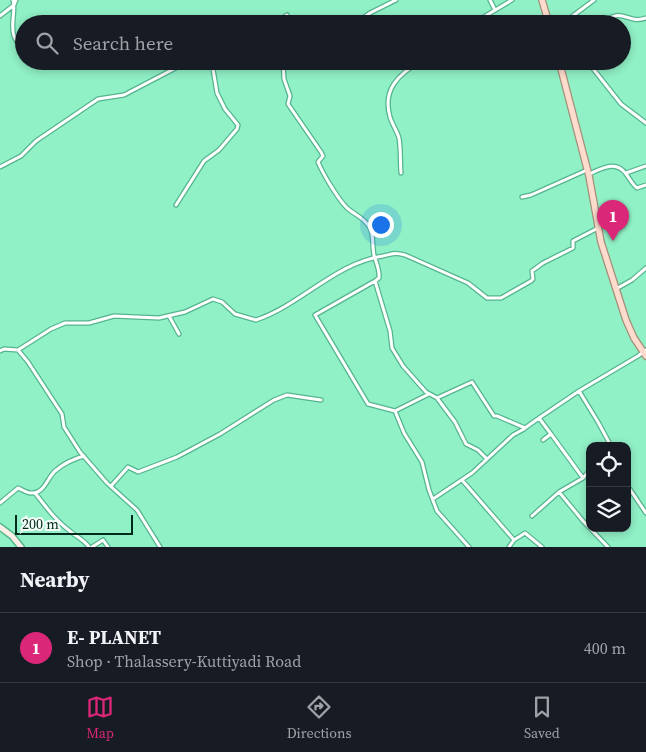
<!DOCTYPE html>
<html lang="en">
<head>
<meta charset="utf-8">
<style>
  :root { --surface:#171b24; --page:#20242c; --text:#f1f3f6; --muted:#9ea1a6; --line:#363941; --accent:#db2777 }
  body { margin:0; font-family:"Source Serif 4",serif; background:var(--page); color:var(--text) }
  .controls { position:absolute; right:15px; bottom:15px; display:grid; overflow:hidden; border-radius:10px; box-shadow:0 2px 8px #0003 }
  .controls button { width:45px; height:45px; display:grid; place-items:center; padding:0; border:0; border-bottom:1px solid var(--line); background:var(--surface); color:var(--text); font:25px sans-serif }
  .scale { position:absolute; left:15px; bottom:12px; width:118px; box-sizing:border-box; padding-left:5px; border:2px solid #002a1b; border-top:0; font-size:14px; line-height:18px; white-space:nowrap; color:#002a1b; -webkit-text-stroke:4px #f4fdf8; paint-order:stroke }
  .you { position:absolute; left:380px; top:224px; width:18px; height:18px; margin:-12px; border:4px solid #fff; border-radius:50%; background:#1a73e8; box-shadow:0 0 0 8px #1a73e833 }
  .badge { display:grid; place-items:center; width:32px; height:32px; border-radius:50%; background:var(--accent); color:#fff; font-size:16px; font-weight:700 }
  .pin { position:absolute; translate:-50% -41px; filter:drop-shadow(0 1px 2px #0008) }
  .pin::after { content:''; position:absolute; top:26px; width:18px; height:15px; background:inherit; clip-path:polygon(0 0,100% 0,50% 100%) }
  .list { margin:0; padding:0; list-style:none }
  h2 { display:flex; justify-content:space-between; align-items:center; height:65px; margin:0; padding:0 20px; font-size:21px }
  h2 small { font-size:16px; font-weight:400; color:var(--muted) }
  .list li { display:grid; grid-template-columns:32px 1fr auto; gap:15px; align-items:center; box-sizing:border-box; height:70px; padding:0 20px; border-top:1px solid var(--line) }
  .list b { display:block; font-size:19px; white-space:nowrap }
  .list p { margin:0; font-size:16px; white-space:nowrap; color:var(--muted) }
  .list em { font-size:16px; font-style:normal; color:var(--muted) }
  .icon { flex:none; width:28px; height:28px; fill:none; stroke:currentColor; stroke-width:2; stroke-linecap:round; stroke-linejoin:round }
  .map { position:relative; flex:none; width:646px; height:547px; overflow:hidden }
  .search { position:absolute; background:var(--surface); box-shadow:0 2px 8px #0003; left:15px; right:15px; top:15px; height:55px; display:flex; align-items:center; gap:12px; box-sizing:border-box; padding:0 18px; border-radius:28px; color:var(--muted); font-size:19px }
  .sheet { height:135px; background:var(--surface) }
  nav { display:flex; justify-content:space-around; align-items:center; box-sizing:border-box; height:70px; border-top:1px solid var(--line); background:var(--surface); font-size:14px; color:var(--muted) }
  nav a { display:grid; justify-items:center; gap:2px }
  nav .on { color:var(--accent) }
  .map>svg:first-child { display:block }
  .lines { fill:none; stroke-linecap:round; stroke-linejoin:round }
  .minor-casing { stroke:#54b58e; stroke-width:5.5 }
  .secondary-casing { stroke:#54b58e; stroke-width:8 }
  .primary-casing { stroke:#a58f79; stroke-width:8 }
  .minor { stroke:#fff; stroke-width:3 }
  .secondary { stroke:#ffeee6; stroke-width:5 }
  .primary { stroke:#fedccd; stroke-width:5.5 }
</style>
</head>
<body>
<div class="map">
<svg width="646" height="547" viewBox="0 0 646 547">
  <rect width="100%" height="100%" fill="#90f0c6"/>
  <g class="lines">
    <defs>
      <path id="minor" d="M13,0C16,11 10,25 14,36C16,41 20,46 23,50
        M490,0L495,10
        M0,16L14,5L16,0
        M272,24L287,15
        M354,24L370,13L396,0
        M484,24L482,18L512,0
        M562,24L594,0
        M602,24C622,5 627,25 646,18
        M283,61L284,79L290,96L288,104L321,152L323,156L318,162C323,174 338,199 347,208C355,215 365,218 370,228C374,236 372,246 374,255C376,263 380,270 379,278L375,281L315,315L368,404L395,411L404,433L422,462L429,490L437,511L469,547
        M587,61L621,104L646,123
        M0,167L21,156L36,141L98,99L124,95L189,61
        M401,173C400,161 401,150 399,138C397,131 392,124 390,117C382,89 399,74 421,61
        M626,173L646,166
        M589,174C603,168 616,160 626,174C630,179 632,184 637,188L646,185
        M522,197L531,195L587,170
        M176,205L204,161L219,150L237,129L238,125L225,109L217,93L213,69L204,61
        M375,281L390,331L392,348L403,366L426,392L437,398L472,382L494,416H497L525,428L539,418L551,434L543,440
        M616,289L632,280L646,268
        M169,316L179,334
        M18,350L51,329L65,323H89L114,316L159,318L185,312L213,299L222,302L235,314L256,320C301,305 335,263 383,256C393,254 394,252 405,255L468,283L487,298H501L531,281L533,279L532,271L543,263L573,248V241L598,228
        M0,351L4,349L18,350L28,362L62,414L64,427L80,452L107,483L137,510L160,547
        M579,391L598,422L611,446
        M437,398L455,422L466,444L478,450L487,459
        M395,411L429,394
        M539,418L579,391L638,356L646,350
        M551,434L583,478
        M462,480L514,540L525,533L542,547
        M627,485L646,513
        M111,486L128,467L138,472L177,457L220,434L274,400L287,395L321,400
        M559,492L583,521L608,547
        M35,493C46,507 56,521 71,532C77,537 84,540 89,547
        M433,499L472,473L513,435L524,429
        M0,503L18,488C23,490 28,494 33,493C44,493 48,477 55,471C63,464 73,459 84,456
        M532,516L559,492L583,478L590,470
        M92,547L103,540L108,547
        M509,547L514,540"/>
      <path id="secondary" d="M0,527L12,536L21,547"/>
      <path id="primary" d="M542,0L549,24
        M559,61L589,176L601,242L626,320L634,338L646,356"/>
    </defs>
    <use href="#minor" class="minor-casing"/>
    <use href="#secondary" class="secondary-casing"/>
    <use href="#primary" class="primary-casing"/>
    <use href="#minor" class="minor"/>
    <use href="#secondary" class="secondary"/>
    <use href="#primary" class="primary"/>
  </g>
</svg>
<div class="controls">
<button><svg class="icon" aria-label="locate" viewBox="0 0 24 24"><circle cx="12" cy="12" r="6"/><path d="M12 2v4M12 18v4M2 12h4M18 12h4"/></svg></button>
<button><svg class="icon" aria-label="layers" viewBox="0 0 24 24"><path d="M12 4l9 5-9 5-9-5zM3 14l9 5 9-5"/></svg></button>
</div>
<div class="scale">200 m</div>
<div class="you"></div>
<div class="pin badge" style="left:613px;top:241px">1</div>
<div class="search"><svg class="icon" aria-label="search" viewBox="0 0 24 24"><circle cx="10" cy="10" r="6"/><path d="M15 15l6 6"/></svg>Search here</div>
</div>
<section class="sheet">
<h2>Nearby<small></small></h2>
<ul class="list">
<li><span class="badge">1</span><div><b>E- PLANET</b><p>Shop · Thalassery-Kuttiyadi Road</p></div><em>400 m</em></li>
</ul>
</section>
<nav>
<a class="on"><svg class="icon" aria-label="map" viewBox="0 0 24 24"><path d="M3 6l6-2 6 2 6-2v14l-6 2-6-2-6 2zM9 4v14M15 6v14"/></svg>Map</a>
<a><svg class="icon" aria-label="directions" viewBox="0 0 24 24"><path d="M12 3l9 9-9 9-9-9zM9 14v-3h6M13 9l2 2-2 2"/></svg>Directions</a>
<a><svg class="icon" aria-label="saved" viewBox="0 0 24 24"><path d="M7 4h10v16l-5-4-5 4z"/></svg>Saved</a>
</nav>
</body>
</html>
